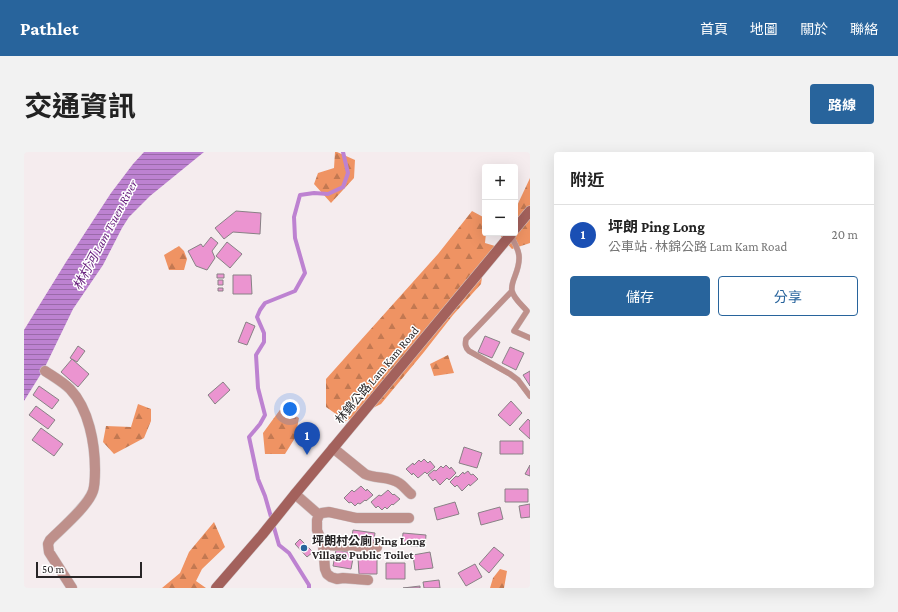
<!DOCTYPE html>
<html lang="zh-TW">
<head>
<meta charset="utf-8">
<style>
  :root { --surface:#fff; --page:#f2f2f2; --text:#222; --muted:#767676; --line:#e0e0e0; --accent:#28649c }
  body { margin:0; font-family:"Crimson Pro","Noto Sans TC",serif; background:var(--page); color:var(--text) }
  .controls { position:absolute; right:12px; top:12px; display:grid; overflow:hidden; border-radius:4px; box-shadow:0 4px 16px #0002 }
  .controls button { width:36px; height:36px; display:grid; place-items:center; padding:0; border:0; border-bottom:1px solid var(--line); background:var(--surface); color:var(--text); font:20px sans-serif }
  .scale { position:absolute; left:12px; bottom:10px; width:106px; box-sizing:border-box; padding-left:4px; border:2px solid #282526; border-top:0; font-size:11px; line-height:14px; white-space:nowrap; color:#282526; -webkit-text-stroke:3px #fff; paint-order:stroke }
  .you { position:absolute; left:266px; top:257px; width:14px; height:14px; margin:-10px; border:3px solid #fff; border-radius:50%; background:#1a73e8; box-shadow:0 0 0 6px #1a73e833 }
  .badge { display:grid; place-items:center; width:26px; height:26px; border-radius:50%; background:var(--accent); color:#fff; font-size:13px; font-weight:700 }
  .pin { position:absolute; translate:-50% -33px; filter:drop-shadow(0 1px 2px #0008) }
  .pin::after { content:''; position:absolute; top:21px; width:14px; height:12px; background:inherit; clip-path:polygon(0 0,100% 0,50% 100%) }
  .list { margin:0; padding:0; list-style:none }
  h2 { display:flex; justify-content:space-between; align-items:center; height:52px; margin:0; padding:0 16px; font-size:17px }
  h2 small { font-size:13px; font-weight:400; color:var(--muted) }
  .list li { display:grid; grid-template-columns:26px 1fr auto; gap:12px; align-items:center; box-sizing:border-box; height:60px; padding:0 16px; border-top:1px solid var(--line) }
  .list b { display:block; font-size:15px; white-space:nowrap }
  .list p { margin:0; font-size:13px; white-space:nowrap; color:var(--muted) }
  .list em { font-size:13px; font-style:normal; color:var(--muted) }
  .actions { display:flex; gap:8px; padding:12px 16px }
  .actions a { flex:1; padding:9px 0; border:1px solid var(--accent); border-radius:4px; text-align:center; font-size:14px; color:var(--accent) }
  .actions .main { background:var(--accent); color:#fff }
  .map { position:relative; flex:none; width:506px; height:436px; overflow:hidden; border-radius:4px }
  header { display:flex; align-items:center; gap:24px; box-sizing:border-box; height:56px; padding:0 20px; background:var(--accent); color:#fff }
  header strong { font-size:19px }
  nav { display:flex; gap:22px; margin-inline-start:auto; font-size:14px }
  .intro { display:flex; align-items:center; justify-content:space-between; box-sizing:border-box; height:96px; padding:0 24px }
  h1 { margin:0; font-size:28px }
  .button { padding:10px 18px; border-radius:4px; background:var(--accent); color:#fff; font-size:14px; font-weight:700 }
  main { display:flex; gap:24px; padding:0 24px }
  aside { flex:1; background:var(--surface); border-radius:4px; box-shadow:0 4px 16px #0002 }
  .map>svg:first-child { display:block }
  .forest { fill:url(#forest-firs) }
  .water { fill:url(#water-rules) }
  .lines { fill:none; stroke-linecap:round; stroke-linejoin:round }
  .stream { stroke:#bd82d1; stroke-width:4 }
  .building { fill:#eb94d0; stroke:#888185 }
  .service-casing { stroke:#d0c8ca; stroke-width:6 }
  .minor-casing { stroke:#d0c8ca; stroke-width:11 }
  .secondary-casing { stroke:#d0c8ca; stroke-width:11 }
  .service { stroke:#be908b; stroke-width:5.5 }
  .minor { stroke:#be908b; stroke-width:10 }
  .secondary { stroke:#a3615c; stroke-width:10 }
  .poi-dot { fill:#28649c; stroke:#fff; stroke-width:1.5 }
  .labels { text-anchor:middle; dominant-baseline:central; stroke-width:3; stroke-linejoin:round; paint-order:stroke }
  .street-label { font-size:12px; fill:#282526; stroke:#fff }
  .poi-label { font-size:12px; font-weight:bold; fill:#282526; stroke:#fff; text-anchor:start }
  .water-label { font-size:13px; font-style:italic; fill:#661e7c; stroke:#fff }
</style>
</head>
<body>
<header>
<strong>Pathlet</strong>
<nav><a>首頁</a><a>地圖</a><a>關於</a><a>聯絡</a></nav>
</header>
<div class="intro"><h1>交通資訊</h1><a class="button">路線</a></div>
<main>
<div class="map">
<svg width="506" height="436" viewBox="0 0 506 436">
  <defs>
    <pattern id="forest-firs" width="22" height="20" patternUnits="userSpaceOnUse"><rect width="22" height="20" fill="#ef9363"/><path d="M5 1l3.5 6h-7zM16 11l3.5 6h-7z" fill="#c27851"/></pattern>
    <pattern id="water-rules" width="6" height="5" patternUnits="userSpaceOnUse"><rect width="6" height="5" fill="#bd82d1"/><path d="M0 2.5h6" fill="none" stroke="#9a6aa9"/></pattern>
  </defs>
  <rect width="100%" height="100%" fill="#f5ecee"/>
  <path class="forest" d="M311,0H313L331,8L330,26L307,51L290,32L294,21L310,16Z
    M506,26V91L488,97L474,81H491V58Z
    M448,59L461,66V81H462L461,91L471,94L461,106L457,132L429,163L400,200L357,252L322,269L302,255V227L414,102Z
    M155,94L160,99L163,107L160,118H145L140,103Z
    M424,203L430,221L410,224L406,212Z
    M114,252L127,257V269L120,286L90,302L79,290L82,274L107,275Z
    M258,255L275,266L271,286L261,302H241L239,281Z
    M190,370L201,395L178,417L172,429L182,436H138L156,421L165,400Z
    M476,417L483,419L480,436H466L469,426Z"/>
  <path class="water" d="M120,0H180L126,44L105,65L98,76L79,113L49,157L20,217L0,249V178L42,110L87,41L109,12Z"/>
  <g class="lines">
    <path class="stream" d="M285,436V433L265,401L255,393L241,344L234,327L225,285L236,272L241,263L234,236L232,203L240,190V181L233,165L236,158L241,151L271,139L281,121L271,86L270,65L276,43L290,41L304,42L319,35L324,21L319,0"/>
  </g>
  <path class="building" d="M212,59L237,61L236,82L209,80L200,87L191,76Z
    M187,85L194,91L188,99L191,106L183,118L172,114L164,99L177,92L179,95Z
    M203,90L218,102L206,116L192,104Z
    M193,122H200V126H193Z
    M209,123H227L228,142H209Z
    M194,128H199V133H194Z
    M194,136H199V139H194Z
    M222,170L231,174L223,193L214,190Z
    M461,184L476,190L468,206L454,200Z
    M54,194L61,199L53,210L46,206Z
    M486,195L500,201L492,218L478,211Z
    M48,207L65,222L54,235L37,220Z
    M506,219V234L499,223Z
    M199,230L206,238L191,252L184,243Z
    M15,234L35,248L28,257L9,243Z
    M487,249L498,261L486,274L474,263Z
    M12,254L31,268L24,277L5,263Z
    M504,267L506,269V287L495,277Z
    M17,276L39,292L30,304L8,288Z
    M476,289H499V302H476Z
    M440,295L458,301L453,316L435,311Z
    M400,307L404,311L406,309L411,315L403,322L401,320L394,326L389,321L388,323L382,317L389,311L390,313L395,308L397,310Z
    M422,313L426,317L427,315L432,321L425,328L423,326L416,333L411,327L409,329L404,323L410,318L412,319L417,314L419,316Z
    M506,313V324L501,322Z
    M444,319L447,323L449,322L454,327L446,334L445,332L438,339L433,333L431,335L426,330L432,324L434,325L439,320L440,322Z
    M337,334L342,339L343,337L349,343L342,349L341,348L336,352L334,351L331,354L327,350L325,351L320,346L328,338L330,340Z
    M481,337H504V350H481Z
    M364,338L369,343L370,342L376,347L369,353L368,352L363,357L361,355L358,358L354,354L352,356L347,350L355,343L357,344Z
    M431,350L435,362L413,368L410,356Z
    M506,352V365L497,366L495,354Z
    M476,355L479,367L457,373L454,361Z
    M329,378L351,381L349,394L327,390Z
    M379,381L402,383L401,395L378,393Z
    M276,387L289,400L283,405L271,392Z
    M470,395L480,403L465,421L455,412Z
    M312,398L330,401L327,417L309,414Z
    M406,400L409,416L391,418L389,403Z
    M334,406H353V422H335Z
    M362,411H381V427H362Z
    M451,412L458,425L442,434L434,421Z
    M415,428L416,436H400L399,430Z
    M396,434V436H379Z"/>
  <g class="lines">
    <defs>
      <path id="service" d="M486,83C496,99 498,106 491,124C489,129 487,134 488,139C490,147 498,153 503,159L490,179L506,186
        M488,139L442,187C441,192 441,195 445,199L486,222L494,228L506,244"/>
      <path id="minor" d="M21,219C30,225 39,230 46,237C65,257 71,292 71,318C71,325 71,333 69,339C64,354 38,376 26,388L24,392L25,400L48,436
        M309,296L341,322C352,327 365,324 375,331C380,334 383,339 387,342
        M271,342L295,363
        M299,393L353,395
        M344,428L319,426L313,427L307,425L303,422L301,417L299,393L293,378V368L295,363L298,361L305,360L332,366H385"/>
      <path id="secondary" d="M491,77L506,59
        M192,436L238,383L271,342L488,81"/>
    </defs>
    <use href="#service" class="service-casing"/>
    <use href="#minor" class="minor-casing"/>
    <use href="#secondary" class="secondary-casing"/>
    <use href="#service" class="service"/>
    <use href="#minor" class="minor"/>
    <use href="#secondary" class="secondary"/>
  </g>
  <circle class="poi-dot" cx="280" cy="396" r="4"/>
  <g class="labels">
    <g class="street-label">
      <text transform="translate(353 223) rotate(-50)">林錦公路 Lam Kam Road</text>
    </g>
    <g class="poi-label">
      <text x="288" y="389">坪朗村公廁 Ping Long<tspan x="288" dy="14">Village Public Toilet</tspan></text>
    </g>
    <g class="water-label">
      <text transform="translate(81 83) rotate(-62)">林村河 Lam Tsuen River</text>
    </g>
  </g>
</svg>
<div class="controls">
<button>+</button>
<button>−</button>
</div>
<div class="scale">50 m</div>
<div class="you"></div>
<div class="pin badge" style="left:283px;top:303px;background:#1a4fb4">1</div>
</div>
<aside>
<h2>附近<small></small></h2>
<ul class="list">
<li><span class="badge" style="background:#1a4fb4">1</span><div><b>坪朗 Ping Long</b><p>公車站 · 林錦公路 Lam Kam Road</p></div><em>20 m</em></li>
</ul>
<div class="actions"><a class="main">儲存</a><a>分享</a></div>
</aside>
</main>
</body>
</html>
